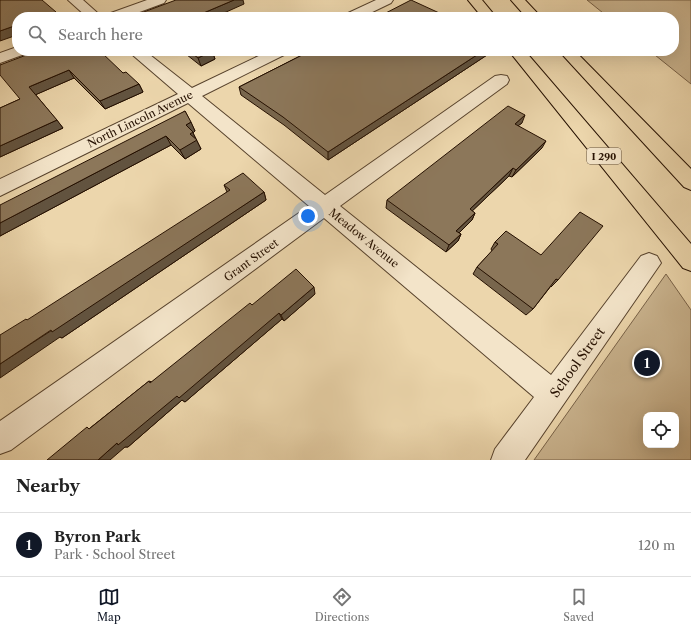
<!DOCTYPE html>
<html lang="en">
<head>
<meta charset="utf-8">
<style>
  :root { --surface:#fff; --page:#f2f2f2; --text:#222; --muted:#767676; --line:#e0e0e0; --accent:#111827 }
  body { margin:0; font-family:"Libre Caslon Text",serif; background:var(--page); color:var(--text) }
  .controls { position:absolute; right:12px; bottom:12px; display:grid; overflow:hidden; border-radius:8px; box-shadow:0 4px 16px #0002 }
  .controls button { width:36px; height:36px; display:grid; place-items:center; padding:0; border:0; border-bottom:1px solid var(--line); background:var(--surface); color:var(--text); font:20px sans-serif }
  .you { position:absolute; left:308px; top:216px; width:14px; height:14px; margin:-10px; border:3px solid #fff; border-radius:50%; background:#1a73e8; box-shadow:0 0 0 6px #1a73e833 }
  .badge { display:grid; place-items:center; width:26px; height:26px; border-radius:50%; background:var(--accent); color:#fff; font-size:13px; font-weight:700 }
  .pin { position:absolute; translate:-50% -50%; border:2px solid #fff; box-shadow:0 1px 4px #0006 }
  .list { margin:0; padding:0; list-style:none }
  h2 { display:flex; justify-content:space-between; align-items:center; height:52px; margin:0; padding:0 16px; font-size:17px }
  h2 small { font-size:13px; font-weight:400; color:var(--muted) }
  .list li { display:grid; grid-template-columns:26px 1fr auto; gap:12px; align-items:center; box-sizing:border-box; height:64px; padding:0 16px; border-top:1px solid var(--line) }
  .list b { display:block; font-size:15px; white-space:nowrap }
  .list p { margin:0; font-size:13px; white-space:nowrap; color:var(--muted) }
  .list em { font-size:13px; font-style:normal; color:var(--muted) }
  .icon { flex:none; width:22px; height:22px; fill:none; stroke:currentColor; stroke-width:2; stroke-linecap:round; stroke-linejoin:round }
  .map { position:relative; flex:none; width:691px; height:460px; overflow:hidden }
  .search { position:absolute; background:var(--surface); box-shadow:0 4px 16px #0002; left:12px; right:12px; top:12px; height:44px; display:flex; align-items:center; gap:10px; box-sizing:border-box; padding:0 14px; border-radius:16px; color:var(--muted); font-size:15px }
  .sheet { height:116px; background:var(--surface) }
  nav { display:flex; justify-content:space-around; align-items:center; box-sizing:border-box; height:56px; border-top:1px solid var(--line); background:var(--surface); font-size:11px; color:var(--muted) }
  nav a { display:grid; justify-items:center; gap:2px }
  nav .on { color:var(--accent) }
  .map>svg:first-child { display:block }
  .green { fill:#cab48f; stroke:#786248; fill-rule:evenodd }
  .lines { fill:none; stroke-linecap:round; stroke-linejoin:round }
  .minor-casing { stroke:#57422c; stroke-width:2 }
  .highway-casing { stroke:#251001; stroke-width:2 }
  .minor { fill:#f3e4c9; fill-rule:evenodd }
  .highway { fill:#ecd6ac; fill-rule:evenodd }
  .wall { fill:#78664d; stroke:#251001 }
  .shaded-wall { fill:#62533f; stroke:#251001 }
  .building { fill:#8c775a; stroke:#251001 }
  .labels { text-anchor:middle; dominant-baseline:central; stroke-width:3; stroke-linejoin:round; paint-order:stroke }
  .shield { fill:#f3e4c9; stroke:#63503d; stroke-width:1 }
  .shield-label { font-size:10px; font-weight:bold; fill:#251001 }
  .street-label { font-size:11px; fill:#251001; stroke:#f3e4c9 }
  .near-street-label { font-size:13px; fill:#251001; stroke:#f3e4c9 }
</style>
</head>
<body>
<div class="map">
<svg width="691" height="460" viewBox="0 0 691 460">
  <rect width="100%" height="100%" fill="#ecd6ac"/>
  <filter id="stains"><feTurbulence type="fractalNoise" baseFrequency=".005" numOctaves="4"/><feColorMatrix values="0 0 0 0 .2 0 0 0 0 .09 0 0 0 0 .02 0 0 0 .5 -.17"/></filter>
  <radialGradient id="worn" r=".72"><stop offset=".6" stop-color="#630" stop-opacity="0"/><stop offset="1" stop-color="#630" stop-opacity=".3"/></radialGradient>
  <path class="green" d="M587,0H691V84L650,51H674V17H608Z
    M666,274L691,310V460H534ZM646,415H676V445H646Z"/>
  <g class="lines">
    <defs>
      <path id="minor" d="M68,0H83L102,17H87Z
        M147,0H166L164,3L126,17H106L108,14Z
        M376,0H393L391,3L362,17H344L346,14Z
        M17,47V51H28L25,54L0,63V53Z
        M128,51H145L192,88L269,51H289L286,54L202,96L325,195L495,76L501,75L507,76L509,80L507,84L340,206L551,375L641,256L649,253L657,256L661,263L525,460H491L495,449L534,397L324,218L11,450L0,454V421L309,206L188,103L0,196V179L178,94Z"/>
      <path id="highway" d="M468,0H482L496,17H482Z
        M511,0H525L541,17H526Z
        M509,51H525L691,244V271L683,268Z
        M559,51H575L691,169V190L684,187Z"/>
    </defs>
    <use href="#minor" class="minor-casing"/>
    <use href="#highway" class="highway-casing"/>
    <use href="#minor" class="minor"/>
    <use href="#highway" class="highway"/>
  </g>
  <path class="wall" d="M182,51H212L215,59L201,66Z
    M310,51H488L487,55L328,160L284,125L241,95L239,87Z
    M0,65L123,73L139,84L143,92L105,109L74,78L37,94L36,95L63,128L0,157V108L20,99Z
    M185,111L195,131L193,133L201,149L185,159L171,145L0,236Z
    M522,123L518,125L542,148L512,177L509,176L472,211L475,213L472,220L459,233L461,234L458,241L446,252L386,208L387,200Z
    M224,185L264,192L266,200L62,338L60,337L227,192Z
    M495,242L558,280L551,287V286L533,309L526,315L473,274L477,267L492,251L491,249Z
    M315,294L284,321L282,319L185,402L182,400L128,447H125L90,428L149,381L152,382L252,305Z"/>
  <path class="shaded-wall" d="M234,0H243L244,4L215,17H194Z
    M56,12L59,17H41Z
    M17,25V35L0,41V31Z
    M212,51L215,59L201,66L198,58Z
    M483,51H488L487,55L328,160V152Z
    M69,70L74,78L35,95L29,87Z
    M139,84L143,92L105,109L100,101Z
    M525,115L522,123L511,131L515,124Z
    M57,120L63,128L0,157V146Z
    M191,122L195,131L193,133L201,149L185,159L180,150L186,125Z
    M166,136L171,145L0,236V223Z
    M546,141L542,148L512,177L516,170Z
    M513,168L509,176L467,216L470,209Z
    M264,192L266,200L62,338L60,337L0,378V364Z
    M475,213L472,220L454,238L456,231Z
    M461,234L458,241L446,252L449,245Z
    M314,287L315,294L284,321L281,315Z
    M279,313L282,319L185,402L182,400L128,447H125L110,460H98L117,443Z"/>
  <path class="building" d="M0,0H42L56,12L41,17H17V25L0,31Z
    M176,0H234L194,17H145L141,13Z
    M411,0L448,17H378Z
    M37,51H100L123,73L126,72L139,84L100,101L69,70L31,86L29,87L57,120L0,146V108L20,99L0,75V65Z
    M189,51H212L198,58Z
    M310,51H483L328,152L283,117L239,87Z
    M508,106L525,115L515,124L546,141L516,170L513,168L470,209L475,213L456,231L461,234L449,245L387,200Z
    M185,111L191,122L186,125L193,132L190,134L197,140L180,150L166,136L0,223V205Z
    M243,173L264,192L52,332L51,330L0,364V335L26,319L27,320L230,190L224,185Z
    M580,212L603,226L558,280L556,279L533,309L477,267L498,244L495,242L506,231L541,255Z
    M296,269L314,287L281,315L279,313L179,398L177,396L118,445L117,443L98,460H47L87,427L89,429L149,381L150,383L250,303L252,305Z"/>
  <g class="labels">
    <rect class="shield" x="587" y="148" width="34" height="16" rx="3"/>
    <g class="shield-label">
      <text x="604" y="156">I 290</text>
    </g>
    <g class="street-label">
      <text transform="translate(140 119) rotate(-26)">North Lincoln Avenue</text>
      <text transform="translate(364 238) rotate(39)">Meadow Avenue</text>
      <text transform="translate(251 260) rotate(-36)">Grant Street</text>
    </g>
    <g class="near-street-label">
      <text transform="translate(577 362) rotate(-54)">School Street</text>
    </g>
  </g>
  <rect width="100%" height="100%" filter="url(#stains)"/>
  <rect width="100%" height="100%" fill="url(#worn)"/>
</svg>
<div class="controls">
<button><svg class="icon" aria-label="locate" viewBox="0 0 24 24"><circle cx="12" cy="12" r="6"/><path d="M12 2v4M12 18v4M2 12h4M18 12h4"/></svg></button>
</div>
<div class="you"></div>
<div class="pin badge" style="left:647px;top:363px">1</div>
<div class="search"><svg class="icon" aria-label="search" viewBox="0 0 24 24"><circle cx="10" cy="10" r="6"/><path d="M15 15l6 6"/></svg>Search here</div>
</div>
<section class="sheet">
<h2>Nearby<small></small></h2>
<ul class="list">
<li><span class="badge">1</span><div><b>Byron Park</b><p>Park · School Street</p></div><em>120 m</em></li>
</ul>
</section>
<nav>
<a class="on"><svg class="icon" aria-label="map" viewBox="0 0 24 24"><path d="M3 6l6-2 6 2 6-2v14l-6 2-6-2-6 2zM9 4v14M15 6v14"/></svg>Map</a>
<a><svg class="icon" aria-label="directions" viewBox="0 0 24 24"><path d="M12 3l9 9-9 9-9-9zM9 14v-3h6M13 9l2 2-2 2"/></svg>Directions</a>
<a><svg class="icon" aria-label="saved" viewBox="0 0 24 24"><path d="M7 4h10v16l-5-4-5 4z"/></svg>Saved</a>
</nav>
</body>
</html>
